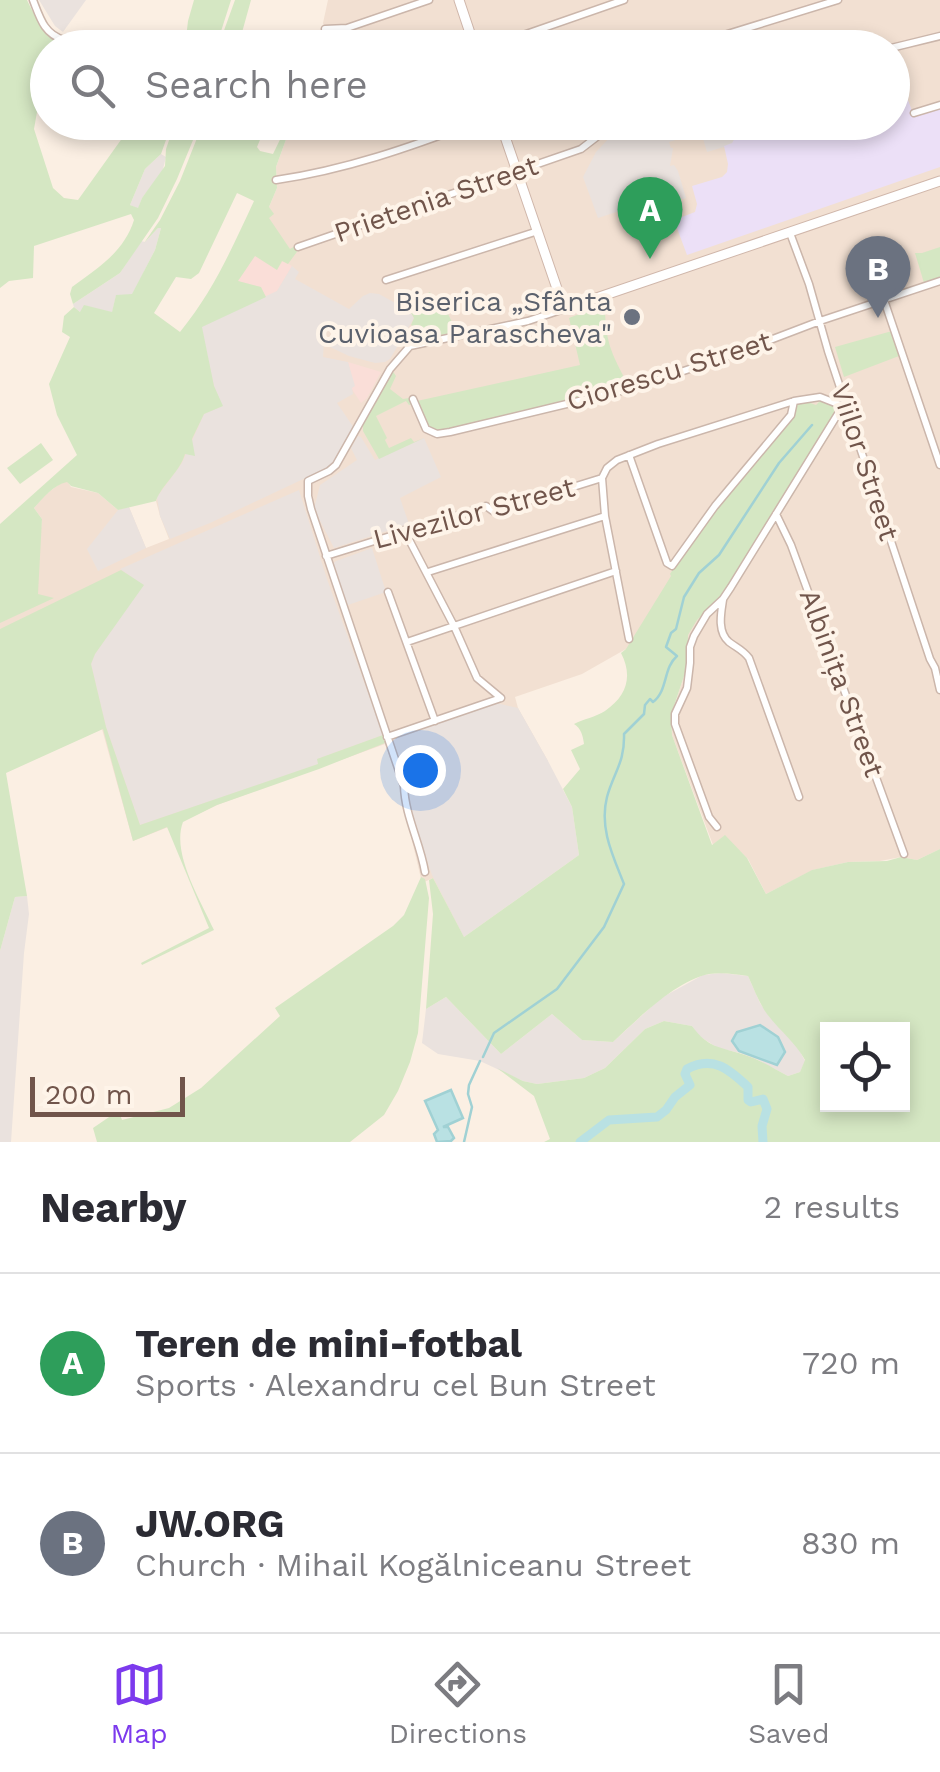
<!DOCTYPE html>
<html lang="en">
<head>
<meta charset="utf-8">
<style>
  :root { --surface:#fff; --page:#f2f2f3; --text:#2b2b33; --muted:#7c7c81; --line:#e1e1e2; --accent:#7c3aed }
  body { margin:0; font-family:"Work Sans",sans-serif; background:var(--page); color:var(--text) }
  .controls { position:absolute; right:30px; bottom:30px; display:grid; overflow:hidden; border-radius:0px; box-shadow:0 5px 15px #0003 }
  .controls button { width:90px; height:90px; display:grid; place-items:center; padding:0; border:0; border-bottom:2px solid var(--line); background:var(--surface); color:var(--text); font:50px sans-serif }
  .scale { position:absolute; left:30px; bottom:25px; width:155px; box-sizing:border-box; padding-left:10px; border:5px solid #71554b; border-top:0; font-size:28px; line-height:35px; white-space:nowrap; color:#71554b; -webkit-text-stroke:8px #fef4e9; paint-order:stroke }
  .you { position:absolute; left:420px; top:770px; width:35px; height:35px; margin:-25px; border:8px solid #fff; border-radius:50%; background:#1a73e8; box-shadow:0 0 0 15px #1a73e833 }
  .badge { display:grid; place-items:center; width:65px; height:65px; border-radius:50%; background:var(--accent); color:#fff; font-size:32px; font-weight:700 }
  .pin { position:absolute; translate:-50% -82px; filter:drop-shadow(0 2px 5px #0008) }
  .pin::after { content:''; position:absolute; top:52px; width:35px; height:30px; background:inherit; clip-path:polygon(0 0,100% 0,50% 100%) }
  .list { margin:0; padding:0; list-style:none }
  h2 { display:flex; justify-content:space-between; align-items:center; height:130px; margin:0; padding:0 40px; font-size:42px }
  h2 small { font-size:32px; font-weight:400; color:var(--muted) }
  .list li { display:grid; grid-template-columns:65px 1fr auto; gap:30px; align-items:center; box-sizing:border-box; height:180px; padding:0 40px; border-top:2px solid var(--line) }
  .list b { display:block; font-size:38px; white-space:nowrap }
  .list p { margin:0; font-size:32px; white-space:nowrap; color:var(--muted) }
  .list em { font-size:32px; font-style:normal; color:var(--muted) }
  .icon { flex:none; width:55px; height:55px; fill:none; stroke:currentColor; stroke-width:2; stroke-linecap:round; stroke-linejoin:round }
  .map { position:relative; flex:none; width:940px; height:1142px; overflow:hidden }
  .search { position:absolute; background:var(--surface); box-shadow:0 5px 15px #0003; left:30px; right:30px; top:30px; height:110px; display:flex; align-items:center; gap:25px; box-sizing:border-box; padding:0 35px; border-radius:55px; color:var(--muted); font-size:38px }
  .sheet { height:490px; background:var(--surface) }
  nav { display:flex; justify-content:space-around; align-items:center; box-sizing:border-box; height:140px; border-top:2px solid var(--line); background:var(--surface); font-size:28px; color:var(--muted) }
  nav a { display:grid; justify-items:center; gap:5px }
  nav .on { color:var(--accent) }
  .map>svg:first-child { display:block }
  .residential { fill:#f2e0d2 }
  .commercial { fill:#faded8 }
  .industrial { fill:#eae2de }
  .education { fill:#ece0f7 }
  .green { fill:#d5e7c3; fill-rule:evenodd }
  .water { fill:#b9e1e3; stroke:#a0d1d4; stroke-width:2.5 }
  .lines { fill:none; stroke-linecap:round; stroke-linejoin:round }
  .stream { stroke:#a0d1d4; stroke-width:2.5 }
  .river { stroke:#b9e1e3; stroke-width:9 }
  .street-casing { stroke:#cbb6ab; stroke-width:9 }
  .secondary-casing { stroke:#d0b7ab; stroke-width:11 }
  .street { stroke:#fff; stroke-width:6 }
  .secondary { stroke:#fff; stroke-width:9 }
  .worship-dot { fill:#6b7280; stroke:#fef4e9; stroke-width:4 }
  .labels { text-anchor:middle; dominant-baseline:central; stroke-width:8; stroke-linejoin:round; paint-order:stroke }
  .street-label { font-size:28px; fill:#71554b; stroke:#fef4e9 }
  .worship-label { font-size:28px; fill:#5b616d; stroke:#fef4e9; text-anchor:end }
</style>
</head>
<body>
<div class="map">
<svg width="940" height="1142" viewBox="0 0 940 1142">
  <rect width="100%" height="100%" fill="#fbefe3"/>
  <path class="residential" d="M328,0H940V849L917,860L901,857L880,861L848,862L813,870L766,894L748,859L724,836L713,845L672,735L671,715L687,667V643L626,649L582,674L515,697L518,708L548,761L464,937L433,878L422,883L397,777L385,744L217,805L181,822L133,841L102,729L0,775V594L39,548L42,519L34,508L45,495L62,482L67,481L71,487L98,493L118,510L129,507L146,548L169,539L160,516L156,501L238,281L277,188L276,167L292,123L892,122V48L324,47L327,39L323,23Z"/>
  <path class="commercial" d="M255,255L277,269L283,261L292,266L277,291L266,297L260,287L238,281Z
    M348,362L381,372L367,398L361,403L351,388L354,386Z"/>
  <path class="industrial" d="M39,0H86L63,32L55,26Z
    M650,123H736V136L732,143L724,147L707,152L701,132L669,142L671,148H673L670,166L674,165L678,171L686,198L656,207L653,200L598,218L583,177L596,152L613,134Z
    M161,154L166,157L162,173L142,198L138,209L130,205L145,169Z
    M158,228H161L155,250L132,295L116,296L112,313L80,312L74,307L73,304L120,273L141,241L145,242Z
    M292,266L299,272L295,279L349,309L363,296L370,293L379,294L410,311L414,318L390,359L385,362L375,363L349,356L330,347L328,340L333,331L325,325L323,357L348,362L355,386L352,388L353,394L337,403L354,428L331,466L210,523L170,539L160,516L157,497L182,463L204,414L222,406L214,386L201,326L277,291Z
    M358,436L361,437L375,460L424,438L441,477L400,498L409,524L334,548L314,509L320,485L357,460L351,448Z
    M299,490L327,579L383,735L317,759L319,764L140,825L106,727L91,664L95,654L143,585L120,569Z
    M129,507L146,548L98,571L87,549L118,510Z
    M372,548L386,592L345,606L332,565L336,561Z
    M496,703L518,708L548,761L572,807L579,855L464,937L432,875L407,802L408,789L392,742L394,737Z
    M27,896L29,914L24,953L11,1142H0V951L15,897Z
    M721,973L748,976L760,1003L769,1016L795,1042L805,1061L800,1072L788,1076L758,1060L740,1053L718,1048L699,1036L692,1026L664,1021L645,1029L605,1068L584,1078L537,1084L523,1081L480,1061L438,1054L422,1043L426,1009L446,997L501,1054L552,1014L582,1040L613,1042L661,998L703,975Z"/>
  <path class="education" d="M893,60L914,116L940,109V167L687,255L674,220L695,212L697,204L692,186L722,177L727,172L728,164L724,146L732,143L736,136V123L892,122Z"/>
  <path class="green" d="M0,0H27C38,23 47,37 71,47L48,48L47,84L40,95L34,129L53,188L64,198L78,200L133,123H172L161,154L145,169L130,205L138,208L142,198L165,166L166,149L175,123H200L177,179L158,218L120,273L73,304L70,294L72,287C98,268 124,252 134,220L131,214L34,246L33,278L9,281L0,288Z
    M194,0H231L216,47H185L188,21Z
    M235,0H251L238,47H218Z
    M203,123H267L257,147L260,151L273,154L288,123H292L276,167L277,188L269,207L274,214L269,218L290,249L295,246L299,249L288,264L282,261L277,270L255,256L238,281L261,287L266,297L202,327L214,386L223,406L204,414L192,439L195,456L185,454C180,472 162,484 156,501L118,510L98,493L71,486L67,482C53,485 43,498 34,508L42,519L38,594L54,598L0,623V524L77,455L57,415L49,384L70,337L62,332L64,316L74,307L80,312L84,305L112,312L116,295L132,294L155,250L161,228H158L144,243L160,220L180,181ZM237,193L254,201C231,250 214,290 180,332L154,313L176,277L191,279L199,273Z
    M940,247V277L924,283L915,253H922Z
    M430,292L432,297L440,298L457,332L440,335L438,332L417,337L413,335L417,328L411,325L414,318L410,311L404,308L411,302Z
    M605,304C605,342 611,352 628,385L437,432L427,428L417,401L580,365L569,318Z
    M892,331L899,356L844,377L835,347Z
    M392,370L396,376L390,389L403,399L409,398L412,404L409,405L406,401L376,416L387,438L385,440L389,448L411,438L414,442L424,438L379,459L363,431V425Z
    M822,399L837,407L832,421L774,510L725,592L697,620L688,635L687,667L671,715L672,735L712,845L725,835L747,858L766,894L812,870L848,862L887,861L901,857L917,860L940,849V1142H544L550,1139L534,1096L497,1068L523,1081L537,1084L584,1078L605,1068L645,1029L664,1021L692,1026C708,1048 720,1047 742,1054C759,1059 773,1068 788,1076L800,1072L805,1060C795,1042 780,1031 767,1014C759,1003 754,989 748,976C735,974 722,972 709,974C675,981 638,1019 613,1042L582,1040L552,1014L501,1054L446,997L426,1009L433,914L429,880L433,878L464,937L579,855L572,807L563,789L580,769L571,750L584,744C583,736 581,728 574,724C583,719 596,717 605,711C627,696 633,676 621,653L626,649L671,576L670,574L685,550L728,494L793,417L796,405L805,401L816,405ZM828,1030H902V1104H828Z
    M41,443L53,460L20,484L7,468Z
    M121,570L144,585L95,654L91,664L106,727L140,825L318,764L317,759L383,735L385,743L319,769L217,805L183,822C171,853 201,901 214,930L142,965L141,963L209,928L167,827L133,841L103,729L6,773L27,896L15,897L0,951V629Z
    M421,877L425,879L429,898L418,1033L410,1062L398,1091L384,1115L350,1142H97L93,1128L115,1113L119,1112L122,1120L169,1108L201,1088L280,1016L275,1008L393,926L404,915Z"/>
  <path class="water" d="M760,1025L778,1037L785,1052L777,1065L739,1051L732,1041L737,1032Z
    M451,1090L463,1118L443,1127H448L454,1138L451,1141L437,1142L434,1134L438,1130L425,1101Z"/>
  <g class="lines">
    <path class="stream" d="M483,1057L494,1033L557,989L604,927L624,884C613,856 599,828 607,797C614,772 625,762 624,734L644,714L645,705L650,699L653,702C668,691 663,668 677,656L666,647L671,633L676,629L684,597L699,573L719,555L779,463L812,425
      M464,1142L472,1107L468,1094L469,1085L480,1061"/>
    <path class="river" d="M580,1142L609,1120L657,1117L666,1110L675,1097L690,1085L685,1074L687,1069C713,1055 729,1069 748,1087V1100L751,1102L763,1099L767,1109L762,1126L763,1142"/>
    <defs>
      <path id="street" d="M33,0C40,18 44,34 64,40
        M325,29L347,28L429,0
        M486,48L624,0
        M682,48L838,0
        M891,48L940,36
        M914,113L940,105
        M276,180C345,170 411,147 476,122
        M790,233L809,284L828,351L930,659L935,668L940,690
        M298,247L581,149L607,129L625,122
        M386,280L538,231
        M884,300L940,465
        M413,399L426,429L437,434L450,432L633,388L731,355L820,321L940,281
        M629,455L667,563L672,566L715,506L791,415L794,401
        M602,478L605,516L629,639
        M776,514L791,545L904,854
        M404,530L454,626L477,678L501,698
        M326,556L481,508L486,506L493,511H496L602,478L607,468L617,460L658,444L794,401L820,397L843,406
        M428,572L605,516
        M388,592L435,721
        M723,600C721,613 717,632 729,642C737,648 743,650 749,658L799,797
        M407,642L616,571
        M387,737L501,698
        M717,827L709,817L675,724V714L687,688L690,663V647L694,636L707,614L723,599L731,587L844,404
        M425,872C420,842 405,816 404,786L311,509L308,496V481L329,471L336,465L390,369L410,346L528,321L564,309"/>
      <path id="secondary" d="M459,0L475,48
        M500,122L564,309L940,181"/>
    </defs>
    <use href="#street" class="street-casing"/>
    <use href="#secondary" class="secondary-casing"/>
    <use href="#street" class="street"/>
    <use href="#secondary" class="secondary"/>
  </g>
  <circle class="worship-dot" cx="632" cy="317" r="10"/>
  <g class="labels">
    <g class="street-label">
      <text transform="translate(436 199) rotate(-19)">Prietenia Street</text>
      <text transform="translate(669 371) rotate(-17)">Ciorescu Street</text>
      <text transform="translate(865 462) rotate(72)">Viilor Street</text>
      <text transform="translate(474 513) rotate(-15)">Livezilor Street</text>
      <text transform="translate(842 683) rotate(70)">Albinița Street</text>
    </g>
    <g class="worship-label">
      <text x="612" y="301">Biserica „Sfânta<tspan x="612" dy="32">Cuvioasa Parascheva"</tspan></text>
    </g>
  </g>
</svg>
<div class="controls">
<button><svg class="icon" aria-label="locate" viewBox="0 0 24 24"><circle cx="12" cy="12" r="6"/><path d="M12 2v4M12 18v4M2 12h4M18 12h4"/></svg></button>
</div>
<div class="scale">200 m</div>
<div class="you"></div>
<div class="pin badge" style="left:650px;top:259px;background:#2e9e5b">A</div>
<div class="pin badge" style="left:878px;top:318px;background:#6b7280">B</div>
<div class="search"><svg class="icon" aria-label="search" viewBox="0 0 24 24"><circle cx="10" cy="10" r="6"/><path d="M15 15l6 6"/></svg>Search here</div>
</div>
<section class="sheet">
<h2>Nearby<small>2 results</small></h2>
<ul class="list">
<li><span class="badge" style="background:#2e9e5b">A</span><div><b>Teren de mini-fotbal</b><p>Sports · Alexandru cel Bun Street</p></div><em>720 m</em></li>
<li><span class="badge" style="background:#6b7280">B</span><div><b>JW.ORG</b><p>Church · Mihail Kogălniceanu Street</p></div><em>830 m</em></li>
</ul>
</section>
<nav>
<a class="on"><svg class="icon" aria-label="map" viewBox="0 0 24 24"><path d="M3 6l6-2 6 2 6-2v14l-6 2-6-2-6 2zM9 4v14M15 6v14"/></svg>Map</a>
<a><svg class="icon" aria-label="directions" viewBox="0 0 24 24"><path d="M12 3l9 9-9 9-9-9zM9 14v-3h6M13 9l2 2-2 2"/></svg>Directions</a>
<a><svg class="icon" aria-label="saved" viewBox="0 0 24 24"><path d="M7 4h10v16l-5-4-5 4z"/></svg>Saved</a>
</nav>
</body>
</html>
